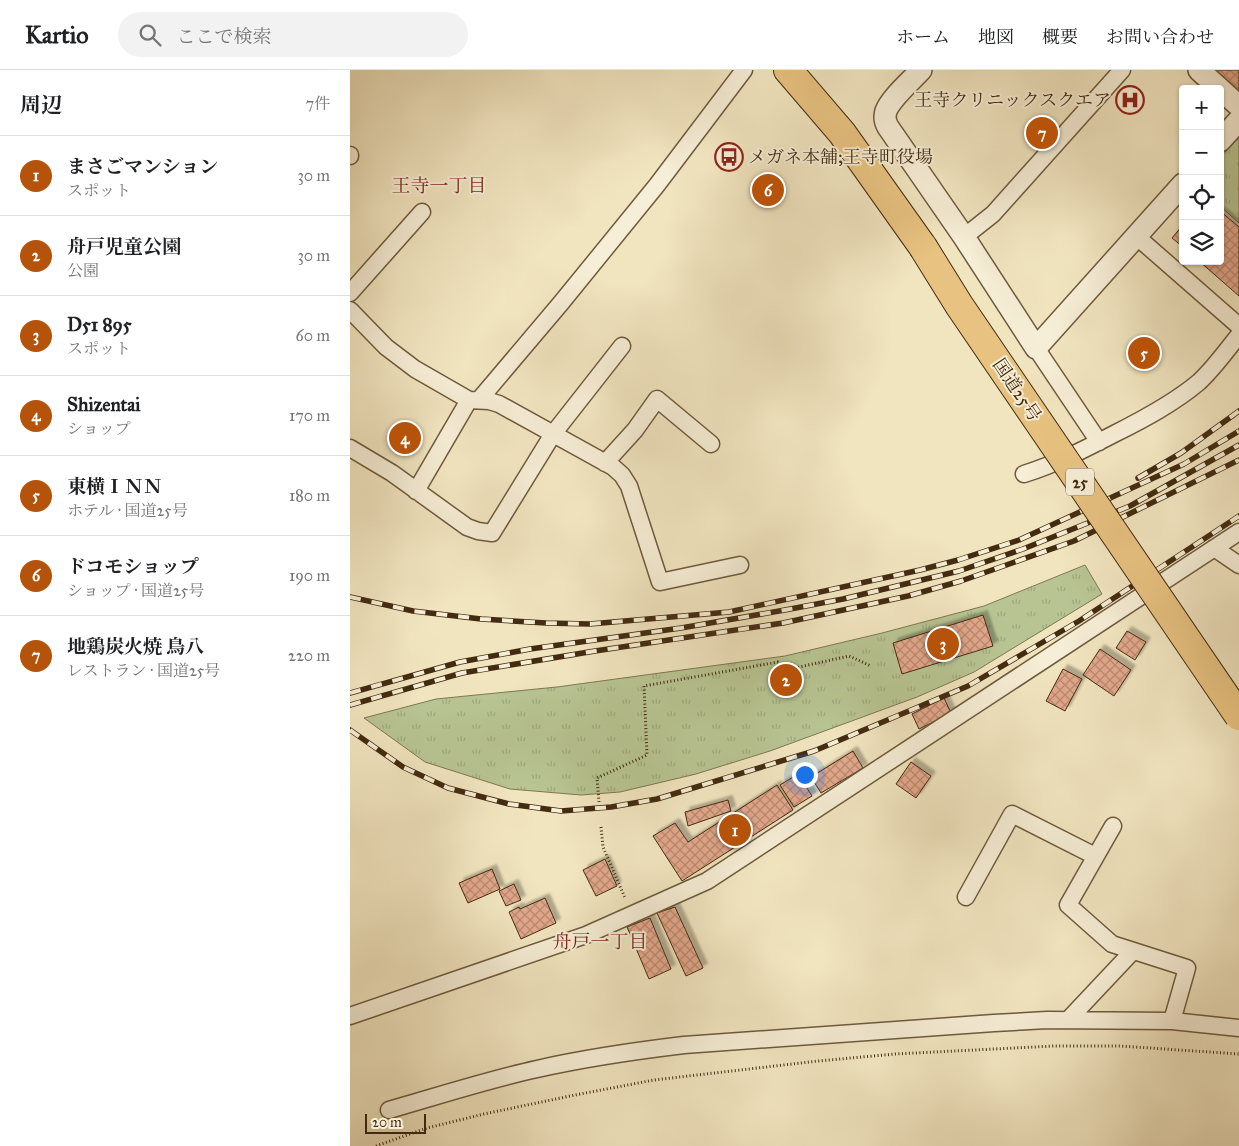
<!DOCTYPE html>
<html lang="ja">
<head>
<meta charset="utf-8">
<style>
  :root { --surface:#fff; --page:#f2f2f2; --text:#202124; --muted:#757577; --line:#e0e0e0; --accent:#b45309 }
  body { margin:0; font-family:"IM FELL Great Primer","Noto Serif JP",serif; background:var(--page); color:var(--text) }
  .controls { position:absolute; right:15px; top:15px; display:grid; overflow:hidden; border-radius:5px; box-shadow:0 1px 4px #0004 }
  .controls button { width:45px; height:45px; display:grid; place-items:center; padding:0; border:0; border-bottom:1px solid var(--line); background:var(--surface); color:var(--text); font:25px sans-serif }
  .scale { position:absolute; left:15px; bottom:12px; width:61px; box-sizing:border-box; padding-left:5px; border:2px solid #432b10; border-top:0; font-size:14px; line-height:18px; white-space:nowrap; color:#432b10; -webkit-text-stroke:4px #f6eed6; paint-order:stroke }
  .you { position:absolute; left:454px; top:704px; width:18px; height:18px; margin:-12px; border:4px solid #fff; border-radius:50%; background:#1a73e8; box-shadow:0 0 0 8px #1a73e833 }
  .badge { display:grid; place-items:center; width:32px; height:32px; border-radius:50%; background:var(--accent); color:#fff; font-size:16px; font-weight:700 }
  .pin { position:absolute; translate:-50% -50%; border:2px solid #fff; box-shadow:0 1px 5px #0006 }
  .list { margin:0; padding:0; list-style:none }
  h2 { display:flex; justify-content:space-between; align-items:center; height:65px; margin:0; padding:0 20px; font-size:21px }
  h2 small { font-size:16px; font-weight:400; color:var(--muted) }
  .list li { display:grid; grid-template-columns:32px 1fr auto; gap:15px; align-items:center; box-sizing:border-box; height:80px; padding:0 20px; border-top:1px solid var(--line) }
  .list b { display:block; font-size:19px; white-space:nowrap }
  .list p { margin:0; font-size:16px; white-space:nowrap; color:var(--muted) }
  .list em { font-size:16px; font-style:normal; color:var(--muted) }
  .icon { flex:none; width:28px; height:28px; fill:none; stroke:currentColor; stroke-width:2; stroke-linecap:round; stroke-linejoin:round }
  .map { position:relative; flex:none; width:889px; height:1076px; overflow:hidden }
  header { display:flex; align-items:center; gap:30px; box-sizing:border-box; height:70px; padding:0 25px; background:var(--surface); border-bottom:1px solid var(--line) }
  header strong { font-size:24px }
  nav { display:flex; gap:28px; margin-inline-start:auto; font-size:18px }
  .search { width:350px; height:45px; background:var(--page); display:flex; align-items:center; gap:12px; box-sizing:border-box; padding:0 18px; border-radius:28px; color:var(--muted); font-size:19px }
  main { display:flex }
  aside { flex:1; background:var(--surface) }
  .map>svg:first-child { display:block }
  .park { fill:url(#park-tufts); stroke:#7e7852 }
  .building { fill:url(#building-cross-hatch); stroke:#432b10; filter:url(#shadow) }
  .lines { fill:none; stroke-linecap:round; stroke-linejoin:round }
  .minor-casing { stroke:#6e5a3c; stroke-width:19 }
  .tertiary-casing { stroke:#6e5a3c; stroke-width:24 }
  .trunk-casing { stroke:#432b10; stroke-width:30 }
  .path { stroke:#432b10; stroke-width:3; stroke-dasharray:1 2.5; stroke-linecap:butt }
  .minor { stroke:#f6eed6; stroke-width:16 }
  .tertiary { stroke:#f6eed6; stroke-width:21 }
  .trunk { stroke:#e8c280; stroke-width:28 }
  .rail-casing { stroke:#432b10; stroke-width:5.5 }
  .rail { stroke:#f6eed6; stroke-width:4; stroke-dasharray:11; stroke-linecap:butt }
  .trunk-bridge-casing { stroke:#432b10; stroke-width:30; stroke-linecap:butt }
  .trunk-bridge { stroke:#e8c280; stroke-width:28 }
  .labels { text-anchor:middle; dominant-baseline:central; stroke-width:4; stroke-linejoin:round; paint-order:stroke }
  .shield { fill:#f6eed6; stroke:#79664b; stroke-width:1 }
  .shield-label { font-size:16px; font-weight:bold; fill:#432b10 }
  .poi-label { font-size:18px; fill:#432b10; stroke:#f6eed6; text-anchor:end }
  .street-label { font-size:18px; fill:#432b10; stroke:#f6eed6 }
  .neighbourhood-label { font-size:19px; fill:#7a1f14; stroke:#f6eed6 }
</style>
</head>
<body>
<header>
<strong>Kartio</strong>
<div class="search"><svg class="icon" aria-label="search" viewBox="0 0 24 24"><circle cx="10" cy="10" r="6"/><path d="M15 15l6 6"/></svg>ここで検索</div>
<nav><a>ホーム</a><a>地図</a><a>概要</a><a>お問い合わせ</a></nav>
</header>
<main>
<aside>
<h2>周辺<small>7件</small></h2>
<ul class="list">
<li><span class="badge">1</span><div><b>まさごマンション</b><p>スポット</p></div><em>30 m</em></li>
<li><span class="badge">2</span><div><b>舟戸児童公園</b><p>公園</p></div><em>30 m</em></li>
<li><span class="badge">3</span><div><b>D51 895</b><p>スポット</p></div><em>60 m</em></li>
<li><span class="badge">4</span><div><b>Shizentai</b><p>ショップ</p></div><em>170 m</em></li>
<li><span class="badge">5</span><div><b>東横ＩＮＮ</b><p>ホテル · 国道25号</p></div><em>180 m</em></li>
<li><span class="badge">6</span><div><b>ドコモショップ</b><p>ショップ · 国道25号</p></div><em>190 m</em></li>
<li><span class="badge">7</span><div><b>地鶏炭火焼 鳥八</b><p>レストラン · 国道25号</p></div><em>220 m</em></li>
</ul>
</aside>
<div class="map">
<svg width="889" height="1076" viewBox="0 0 889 1076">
  <defs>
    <pattern id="park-tufts" width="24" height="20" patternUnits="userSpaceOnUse" patternTransform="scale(1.25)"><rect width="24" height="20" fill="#b8c593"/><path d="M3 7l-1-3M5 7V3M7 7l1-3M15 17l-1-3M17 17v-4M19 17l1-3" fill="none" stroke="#9fa97e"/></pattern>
    <pattern id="building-cross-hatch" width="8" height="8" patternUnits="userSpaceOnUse" patternTransform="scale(1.25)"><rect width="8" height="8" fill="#e3a88c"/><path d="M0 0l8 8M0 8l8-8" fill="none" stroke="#ba8971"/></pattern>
    <filter id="shadow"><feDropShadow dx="4.5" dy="-4.5" stdDeviation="1" flood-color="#0004"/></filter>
  </defs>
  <rect width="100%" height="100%" fill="#f1e5c0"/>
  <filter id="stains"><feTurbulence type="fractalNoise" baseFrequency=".004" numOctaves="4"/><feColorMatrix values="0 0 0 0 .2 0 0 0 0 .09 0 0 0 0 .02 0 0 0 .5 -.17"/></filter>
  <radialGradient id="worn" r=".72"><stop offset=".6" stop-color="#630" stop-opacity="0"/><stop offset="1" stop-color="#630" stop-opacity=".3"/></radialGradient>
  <path class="park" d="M889,67V153L870,136V88Z
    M735,495L752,524L624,602L567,627L420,681L346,704L270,722L231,725L160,719L75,692L14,648L86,629L207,617L435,586L532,563L634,536Z"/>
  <path class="building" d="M864,0H889V21Z
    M870,141L889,157V226L849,191H870Z
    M833,155V177L822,168Z
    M633,545L643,576L552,604L543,573Z
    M777,561L796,572L785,590L766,578Z
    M750,579L781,600L764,626L733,605Z
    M713,599L732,609L715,641L696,631Z
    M594,628L601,643L569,659L562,644Z
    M503,681L513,698L471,723L461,707Z
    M561,692L581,706L566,728L546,714Z
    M448,704L462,726L444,737L430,715Z
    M427,715L443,740L332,811L303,766L325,753L338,772Z
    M378,730L381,741L338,756L335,742Z
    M255,789L267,816L246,826L233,800Z
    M142,799L150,819L118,833L109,813Z
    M164,814L171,830L156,836L149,821Z
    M195,828L206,853L171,869L159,842L169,837L170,839Z
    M325,837L353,898L336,906L307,843Z
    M300,848L321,899L299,909L277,857Z"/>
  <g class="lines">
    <defs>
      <path id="minor" d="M0,86V85
        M786,166L889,256
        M614,167L643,144L772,0
        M0,223L72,142
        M0,240L36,277L65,299L119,330L139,331L149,334L263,397L272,405L279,416L310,512L390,495
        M686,278L749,372
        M129,330L211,233L307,115L394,0
        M0,378L42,403L117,457L128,461L142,463L203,364L272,276
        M255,393L285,360L307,329L361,374
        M674,404C706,394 735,379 764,364C794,349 824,333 849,312C864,298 876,281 889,265
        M66,421L119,330
        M864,478L889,495
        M763,756L718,835L762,874L837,898L822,951
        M616,827L662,744L745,786
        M0,946L236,865L357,811L889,462
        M718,950L783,881
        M39,1040C88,1026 137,1010 187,999C235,988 284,981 334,975L644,953L697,950L822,951L889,958"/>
      <path id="tertiary" d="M571,0C561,11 541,28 536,41C534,47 535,52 538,57L614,167L686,278L833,114
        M849,0L870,19
        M870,19L889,36
        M870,71L889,50"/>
      <path id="trunk" d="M438,0L492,63L573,177"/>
    </defs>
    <use href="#minor" class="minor-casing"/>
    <use href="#tertiary" class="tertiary-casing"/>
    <use href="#trunk" class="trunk-casing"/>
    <path class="path" d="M249,732L247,708L297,685L294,616L428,592L436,600L499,586L521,596
      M251,757L253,777L275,828
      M26,1076L77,1058L134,1044L225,1025L304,1010L468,991L545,984L704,976H770L889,984"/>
    <use href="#minor" class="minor"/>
    <use href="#tertiary" class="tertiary"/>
    <use href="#trunk" class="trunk"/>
    <defs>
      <path id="rail" d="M788,408L831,383L889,341
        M0,527L63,541L131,549L196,553L240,554L379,542L570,500L608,490L669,470L834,394L889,361
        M0,623L110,592L180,579L331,558L435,540L493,529L609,501L673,479L780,436L889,375
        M0,635L112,603L245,581L433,553L558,526L611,511L724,471L889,390
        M0,660L53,697L98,718L159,734L211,741L261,737L307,729L464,681L618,616L729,551L889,446"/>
    </defs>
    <use href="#rail" class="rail-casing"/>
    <use href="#rail" class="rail"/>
    <defs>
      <path id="trunk-bridge" d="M573,177L609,235L889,646"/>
    </defs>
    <use href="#trunk-bridge" class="trunk-bridge-casing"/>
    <use href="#trunk-bridge" class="trunk-bridge"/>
  </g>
  <defs>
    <symbol id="hospital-ring" viewBox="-11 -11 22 22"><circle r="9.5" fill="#f6eed6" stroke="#8f2418" stroke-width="1.5"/><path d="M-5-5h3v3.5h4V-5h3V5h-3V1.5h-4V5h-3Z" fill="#8f2418"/></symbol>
    <symbol id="bus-ring" viewBox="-11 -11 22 22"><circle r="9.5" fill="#f6eed6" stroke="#8f2418" stroke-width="1.5"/><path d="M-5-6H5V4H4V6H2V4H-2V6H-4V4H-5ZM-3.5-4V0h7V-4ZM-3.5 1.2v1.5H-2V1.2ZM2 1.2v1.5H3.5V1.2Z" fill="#8f2418"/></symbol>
  </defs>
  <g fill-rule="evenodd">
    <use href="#hospital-ring" x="764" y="14" width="32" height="32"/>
    <use href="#bus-ring" x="363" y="71" width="32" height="32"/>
  </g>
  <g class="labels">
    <rect class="shield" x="716" y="398.5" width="28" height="27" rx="4"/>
    <g class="shield-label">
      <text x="730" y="412">25</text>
    </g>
    <g class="poi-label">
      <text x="761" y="30">王寺クリニックスクエア</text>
      <text x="398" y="87" text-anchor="start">メガネ本舗;王寺町役場</text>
    </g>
    <g class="street-label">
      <text transform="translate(667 320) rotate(56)">国道25号</text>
    </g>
    <g class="neighbourhood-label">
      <text x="89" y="115">王寺一丁目</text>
      <text x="250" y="871">舟戸一丁目</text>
    </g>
  </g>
  <rect width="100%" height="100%" filter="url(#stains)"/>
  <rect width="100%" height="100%" fill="url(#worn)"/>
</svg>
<div class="controls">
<button>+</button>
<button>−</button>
<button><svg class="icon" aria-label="locate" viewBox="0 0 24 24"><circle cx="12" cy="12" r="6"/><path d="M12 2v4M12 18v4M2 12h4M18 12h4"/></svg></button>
<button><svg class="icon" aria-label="layers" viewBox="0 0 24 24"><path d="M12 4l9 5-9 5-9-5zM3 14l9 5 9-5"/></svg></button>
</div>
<div class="scale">20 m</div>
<div class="you"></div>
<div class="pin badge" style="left:385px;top:760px">1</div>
<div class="pin badge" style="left:436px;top:610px">2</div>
<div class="pin badge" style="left:593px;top:574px">3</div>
<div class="pin badge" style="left:55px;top:368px">4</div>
<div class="pin badge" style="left:794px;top:283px">5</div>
<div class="pin badge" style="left:418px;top:120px">6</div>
<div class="pin badge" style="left:692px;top:63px">7</div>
</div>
</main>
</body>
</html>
